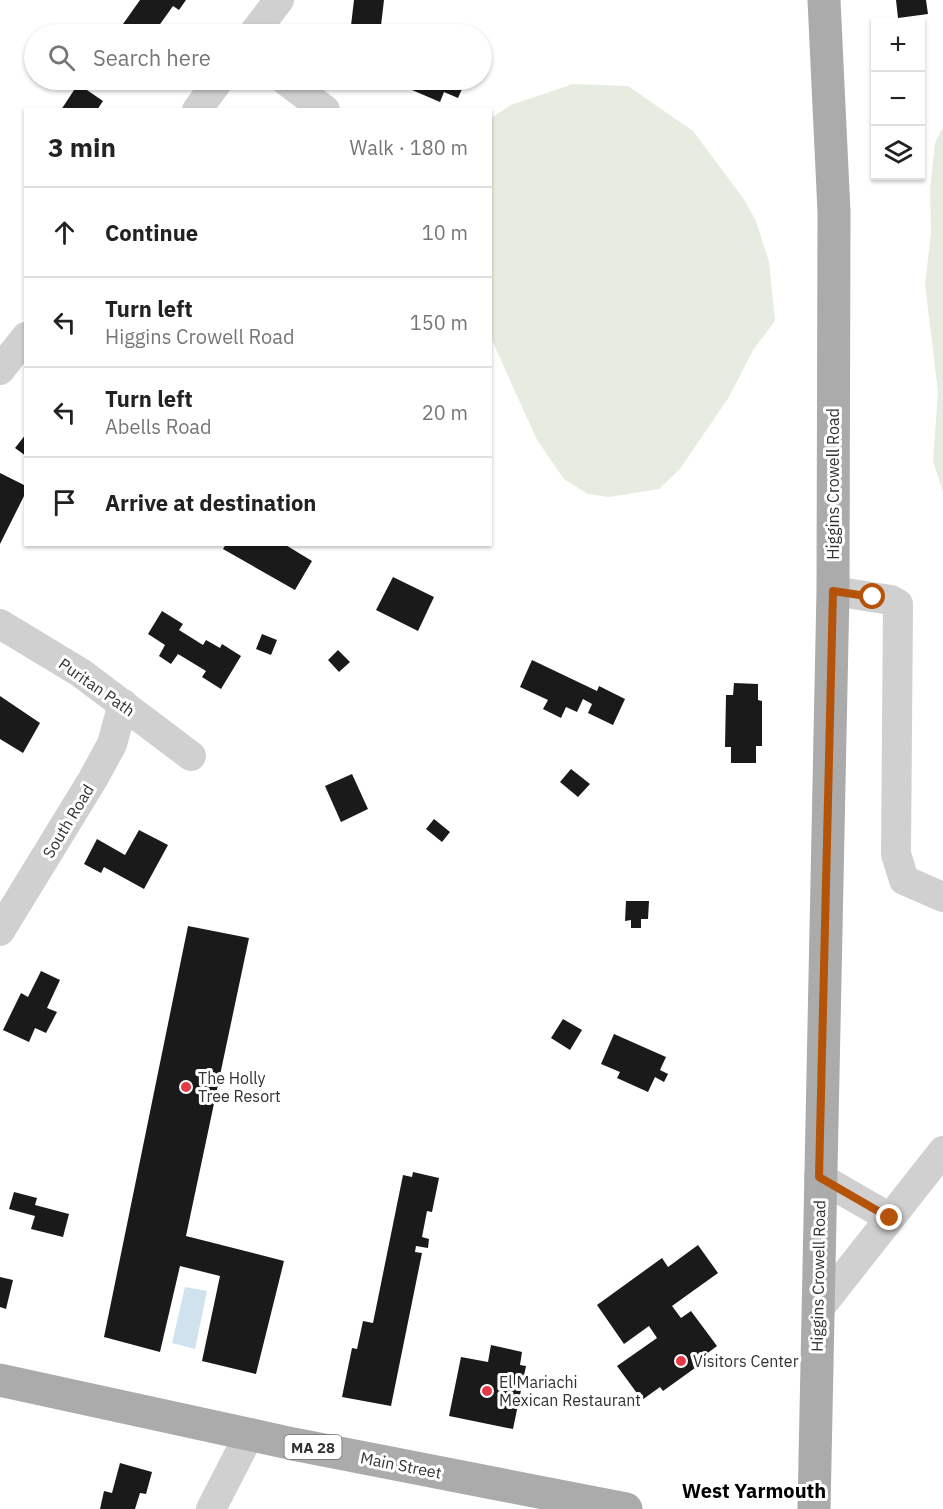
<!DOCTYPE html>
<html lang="en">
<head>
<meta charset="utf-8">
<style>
  :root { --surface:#fff; --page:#f2f2f2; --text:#222; --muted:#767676; --line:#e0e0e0 }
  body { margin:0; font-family:"IBM Plex Sans",sans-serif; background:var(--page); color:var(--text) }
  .controls { position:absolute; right:18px; top:18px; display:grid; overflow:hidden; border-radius:0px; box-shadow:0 2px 4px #0004 }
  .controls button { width:54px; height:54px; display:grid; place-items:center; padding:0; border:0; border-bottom:2px solid var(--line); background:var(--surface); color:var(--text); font:30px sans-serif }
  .stop { position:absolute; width:18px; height:18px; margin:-14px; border:4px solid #b45309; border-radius:50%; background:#fff }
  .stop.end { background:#b45309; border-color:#fff; box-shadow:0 2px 6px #0008 }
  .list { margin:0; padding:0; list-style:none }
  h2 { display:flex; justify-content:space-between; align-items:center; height:78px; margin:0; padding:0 24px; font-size:26px }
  h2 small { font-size:20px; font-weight:400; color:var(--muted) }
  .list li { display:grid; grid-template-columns:39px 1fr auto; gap:18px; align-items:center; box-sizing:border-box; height:90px; padding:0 24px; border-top:2px solid var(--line) }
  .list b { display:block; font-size:22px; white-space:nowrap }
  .list p { margin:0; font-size:20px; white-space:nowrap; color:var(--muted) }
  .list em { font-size:20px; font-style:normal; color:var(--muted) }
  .icon { flex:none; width:33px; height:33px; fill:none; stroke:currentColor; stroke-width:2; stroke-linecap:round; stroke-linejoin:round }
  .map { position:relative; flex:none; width:943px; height:1509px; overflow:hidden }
  .search { position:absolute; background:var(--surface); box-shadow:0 2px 4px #0004; left:24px; top:24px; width:468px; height:66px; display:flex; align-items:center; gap:15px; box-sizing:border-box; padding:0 21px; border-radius:33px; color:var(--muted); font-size:22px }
  .panel { position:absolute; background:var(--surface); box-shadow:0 2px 4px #0004; left:24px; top:108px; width:468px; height:438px; border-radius:0px }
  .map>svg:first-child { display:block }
  .green { fill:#e6ecdf }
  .water { fill:#cfe2ee }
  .building { fill:#1a1a1a }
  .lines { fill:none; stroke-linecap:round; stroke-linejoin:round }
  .minor { stroke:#d0d0d0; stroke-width:30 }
  .major { stroke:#ababab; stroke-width:33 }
  .route { stroke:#b45309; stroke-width:8 }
  .poi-dot { fill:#e63946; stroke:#fff; stroke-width:2 }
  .labels { text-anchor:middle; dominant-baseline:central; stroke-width:6; stroke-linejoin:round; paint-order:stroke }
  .shield { fill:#fff; stroke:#707070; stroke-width:1.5 }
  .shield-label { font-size:15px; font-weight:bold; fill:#333 }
  .street-label { font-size:16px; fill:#333; stroke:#fff }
  .poi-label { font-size:16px; fill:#333; stroke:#fff; text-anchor:start }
  .quarter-label { font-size:20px; font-weight:bold; fill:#000; stroke:#fff }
</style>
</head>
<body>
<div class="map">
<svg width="943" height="1509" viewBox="0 0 943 1509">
  <rect width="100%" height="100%" fill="#fff"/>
  <path class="green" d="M573,84L628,86L693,131L743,198L756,221L769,262L775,321L753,350L729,397L701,438L680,469L659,489L609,497L588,494L564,479L537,440L491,338V118L511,105Z
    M943,127V492L933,461L938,392L925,284L931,233L930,189L935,143Z"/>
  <path class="water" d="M185,1287L207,1291L195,1349L172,1343Z"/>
  <path class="building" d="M140,0H186L179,10L173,6L153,34H139L123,24Z
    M354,0H384L380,34H350Z
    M896,0H926L928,14L898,18Z
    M400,80H466L458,98L444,92L440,102L398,84Z
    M78,84L103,101L97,110H61Z
    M26,434V456L15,448Z
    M0,473L26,486V492L0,544Z
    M226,544H284L312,561L295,590L223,549Z
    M393,577L434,597L418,631L376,610Z
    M162,611L183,624L179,630L203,645L206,640L220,648L222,644L241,656L221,689L202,677L206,671L178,654L171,664L159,656L165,645L148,634Z
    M262,634L277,640L271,655L256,649Z
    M338,650L350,662L339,672L328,660Z
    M532,660L597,691L599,686L625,699L613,725L588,713L592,704L583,699L577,712L566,707L561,718L543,709L548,700L520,687Z
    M734,683L758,684V700L762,701V746H756V763H731V747H725L726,695H733Z
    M0,696L40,723L23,753L0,739Z
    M571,769L590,784L578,797L560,782Z
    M352,774L368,809L341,822L325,786Z
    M434,819L450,832L442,842L426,829Z
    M139,830L168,845L144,889L104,867L101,873L84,864L97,839L125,855Z
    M626,901H649L648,919H641V928H631V920L625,921Z
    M188,926L249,938L186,1236L284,1261L256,1374L202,1361L220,1276L180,1266L160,1352L104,1337Z
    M41,971L60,980L47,1008L57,1012L46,1033L35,1028L29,1042L3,1030L21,993L28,997Z
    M563,1019L582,1030L570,1050L551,1038Z
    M614,1034L666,1057L660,1070L668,1074L664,1082L655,1077L648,1092L617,1078L620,1072L601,1064Z
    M413,1172L439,1178L432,1212L427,1211L422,1237L429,1239L428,1248L416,1246L415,1252L422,1253L391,1406L342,1397L352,1348L357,1349L363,1321L373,1323L403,1175L412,1177Z
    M14,1192L37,1198L35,1205L69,1214L63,1237L31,1229L35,1216L9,1209Z
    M698,1245L718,1273L672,1306L681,1318L691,1311L717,1346L693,1364L695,1368L663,1391L660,1387L642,1400L617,1366L657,1338L649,1326L624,1344L597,1305L662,1258L668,1267Z
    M0,1277L13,1280L6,1309L0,1307Z
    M491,1345L522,1352L520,1365L526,1366L513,1429L449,1416L461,1357L488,1362Z
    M120,1463L152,1472L146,1494L140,1493L135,1509H100L104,1491L112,1493Z"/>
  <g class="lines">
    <path class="minor" d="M253,34L279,0
      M285,80L325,110
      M197,110L219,80
      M0,370L26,337
      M833,591L891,600L898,604L896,854L904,880L943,897
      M0,624L81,673L191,756
      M0,931L93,779L112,744L123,704
      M819,1177L890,1218
      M817,1311L943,1151
      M211,1509L250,1433"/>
    <path class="major" d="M0,1380L293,1444L626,1509
      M814,1509L833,591L834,212L824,0"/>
  </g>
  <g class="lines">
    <path class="route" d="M873,597L833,591L819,1177L890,1218"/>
  </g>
  <g class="poi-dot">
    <circle cx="186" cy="1087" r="6"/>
    <circle cx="681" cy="1361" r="6"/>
    <circle cx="487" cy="1391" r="6"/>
  </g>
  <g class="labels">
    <rect class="shield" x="284.5" y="1435" width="57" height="24" rx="4.5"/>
    <g class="shield-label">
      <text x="313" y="1447">MA 28</text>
    </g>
    <g class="street-label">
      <text transform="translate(833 484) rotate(-90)">Higgins Crowell Road</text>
      <text transform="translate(97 687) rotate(35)">Puritan Path</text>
      <text transform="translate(68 821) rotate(-59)">South Road</text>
      <text transform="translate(818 1276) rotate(-89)">Higgins Crowell Road</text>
      <text transform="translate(401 1465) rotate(11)">Main Street</text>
    </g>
    <g class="poi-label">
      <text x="198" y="1078">The Holly<tspan x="198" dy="18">Tree Resort</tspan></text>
      <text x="693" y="1361">Visitors Center</text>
      <text x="499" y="1382">El Mariachi<tspan x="499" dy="18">Mexican Restaurant</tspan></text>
    </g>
    <g class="quarter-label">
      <text x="754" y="1490">West Yarmouth</text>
    </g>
  </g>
</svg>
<div class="controls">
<button>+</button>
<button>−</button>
<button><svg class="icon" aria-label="layers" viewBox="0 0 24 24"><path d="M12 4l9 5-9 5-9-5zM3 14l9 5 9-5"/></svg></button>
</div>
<div class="stop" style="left:873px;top:597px"></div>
<div class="stop end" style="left:890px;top:1218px"></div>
<div class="search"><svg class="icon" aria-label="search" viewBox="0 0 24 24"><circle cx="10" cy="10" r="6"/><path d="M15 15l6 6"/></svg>Search here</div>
<section class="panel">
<h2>3 min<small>Walk · 180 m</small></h2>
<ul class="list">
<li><svg class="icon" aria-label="ahead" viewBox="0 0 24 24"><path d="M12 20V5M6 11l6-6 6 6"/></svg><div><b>Continue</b></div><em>10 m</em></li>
<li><svg class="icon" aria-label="left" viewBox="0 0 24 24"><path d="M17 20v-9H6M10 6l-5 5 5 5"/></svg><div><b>Turn left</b><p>Higgins Crowell Road</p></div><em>150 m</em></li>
<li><svg class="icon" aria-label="left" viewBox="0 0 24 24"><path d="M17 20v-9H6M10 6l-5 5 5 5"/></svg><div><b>Turn left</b><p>Abells Road</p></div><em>20 m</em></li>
<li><svg class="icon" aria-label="arrive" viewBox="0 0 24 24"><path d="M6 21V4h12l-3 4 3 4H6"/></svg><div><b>Arrive at destination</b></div></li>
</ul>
</section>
</div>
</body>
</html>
